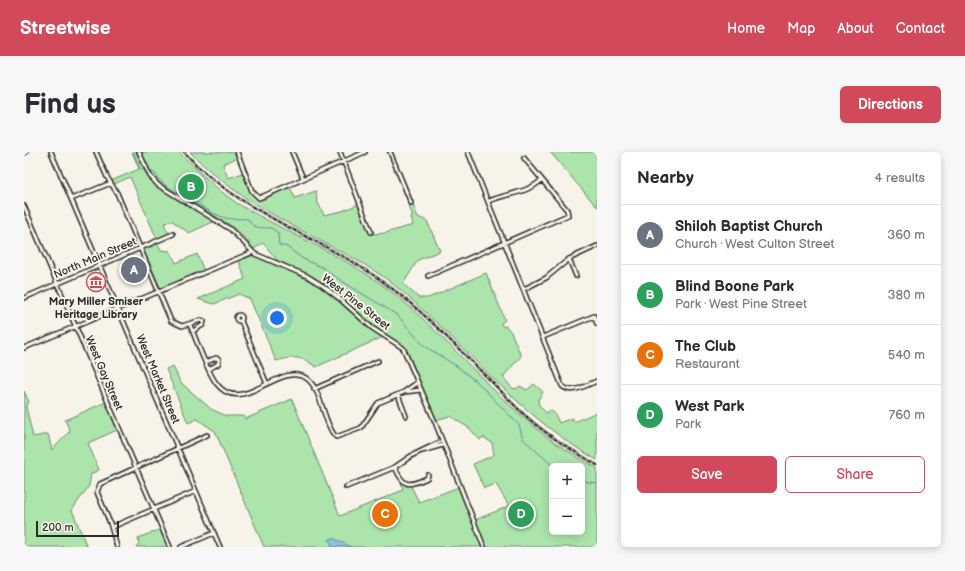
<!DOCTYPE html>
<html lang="en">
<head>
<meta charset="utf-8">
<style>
  :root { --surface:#fff; --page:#f7f7f7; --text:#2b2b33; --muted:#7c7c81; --line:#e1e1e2; --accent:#d1495b }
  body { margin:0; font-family:"Balsamiq Sans",sans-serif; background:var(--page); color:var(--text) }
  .controls { position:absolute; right:12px; bottom:12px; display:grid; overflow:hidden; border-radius:6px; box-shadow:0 2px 10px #0003 }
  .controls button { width:36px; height:36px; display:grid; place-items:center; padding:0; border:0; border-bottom:1px solid var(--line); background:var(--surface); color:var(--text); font:20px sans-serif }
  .scale { position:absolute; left:12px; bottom:10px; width:83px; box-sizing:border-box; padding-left:4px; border:2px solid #2b2b2b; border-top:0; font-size:11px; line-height:14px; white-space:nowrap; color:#2b2b2b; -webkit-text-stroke:3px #f7f3e8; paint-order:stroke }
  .you { position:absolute; left:253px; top:166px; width:14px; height:14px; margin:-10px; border:3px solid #fff; border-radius:50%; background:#1a73e8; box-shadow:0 0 0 6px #1a73e833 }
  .badge { display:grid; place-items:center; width:26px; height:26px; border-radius:50%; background:var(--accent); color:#fff; font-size:13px; font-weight:700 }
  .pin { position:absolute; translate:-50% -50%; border:2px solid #fff; box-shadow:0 1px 4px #0006 }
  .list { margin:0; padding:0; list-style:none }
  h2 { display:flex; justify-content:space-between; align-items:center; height:52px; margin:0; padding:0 16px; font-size:17px }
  h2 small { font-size:13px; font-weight:400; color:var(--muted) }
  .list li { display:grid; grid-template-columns:26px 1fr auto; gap:12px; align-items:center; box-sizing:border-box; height:60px; padding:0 16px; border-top:1px solid var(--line) }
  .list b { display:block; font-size:15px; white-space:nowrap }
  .list p { margin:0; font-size:13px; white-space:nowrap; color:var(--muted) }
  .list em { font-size:13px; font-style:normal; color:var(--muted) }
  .actions { display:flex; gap:8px; padding:12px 16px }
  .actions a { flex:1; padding:9px 0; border:1px solid var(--accent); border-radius:6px; text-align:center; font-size:14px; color:var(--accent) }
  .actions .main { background:var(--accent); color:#fff }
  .map { position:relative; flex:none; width:573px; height:395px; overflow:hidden; border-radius:6px }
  header { display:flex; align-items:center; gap:24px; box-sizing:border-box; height:56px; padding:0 20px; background:var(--accent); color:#fff }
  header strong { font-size:19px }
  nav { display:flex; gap:22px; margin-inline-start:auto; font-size:14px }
  .intro { display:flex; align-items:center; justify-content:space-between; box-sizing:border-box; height:96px; padding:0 24px }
  h1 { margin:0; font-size:28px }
  .button { padding:10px 18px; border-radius:6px; background:var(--accent); color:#fff; font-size:14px; font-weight:700 }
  main { display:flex; gap:24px; padding:0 24px }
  aside { flex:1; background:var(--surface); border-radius:6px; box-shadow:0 2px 10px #0003 }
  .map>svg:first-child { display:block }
  .green { fill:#abe5ab; stroke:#6b886b; fill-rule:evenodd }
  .water { fill:#84c4e5; stroke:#60879b }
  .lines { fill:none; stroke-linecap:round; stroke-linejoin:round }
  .stream { stroke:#60879b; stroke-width:1 }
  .minor-casing { stroke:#2b2b2b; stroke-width:6 }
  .minor { stroke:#f7f3e8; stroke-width:3 }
  .rail-casing { stroke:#2b2b2b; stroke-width:2.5 }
  .rail { stroke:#f7f3e8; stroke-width:1; stroke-dasharray:3; stroke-linecap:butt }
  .labels { text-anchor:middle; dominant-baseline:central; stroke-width:4; stroke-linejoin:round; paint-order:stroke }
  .street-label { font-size:11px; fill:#2b2b2b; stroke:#f7f3e8 }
  .poi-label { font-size:11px; font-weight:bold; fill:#2b2b2b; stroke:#f7f3e8 }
</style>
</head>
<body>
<header>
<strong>Streetwise</strong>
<nav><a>Home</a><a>Map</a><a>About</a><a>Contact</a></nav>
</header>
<div class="intro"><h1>Find us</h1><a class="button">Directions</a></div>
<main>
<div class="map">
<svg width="573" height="395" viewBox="0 0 573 395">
  <rect width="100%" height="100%" fill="#f7f3e8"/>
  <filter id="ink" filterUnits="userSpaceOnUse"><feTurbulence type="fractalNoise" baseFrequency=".025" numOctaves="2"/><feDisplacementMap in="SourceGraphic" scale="8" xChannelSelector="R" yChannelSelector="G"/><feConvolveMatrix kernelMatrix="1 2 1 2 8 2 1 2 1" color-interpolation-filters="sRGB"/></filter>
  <g filter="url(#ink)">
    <path class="green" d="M108,0H113L129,30L191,69L165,81L147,68L140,72L145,82L133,87L106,25L90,32L87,29L115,17Z
      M117,0H155C176,20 196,42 221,56C270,84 323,105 368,140C420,181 461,235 513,277C531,292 552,304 573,316V395H462L451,368L485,354L472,332L460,336L449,312L470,303L468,291L459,285L456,288L445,276L426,264L412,268L382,196L351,175L300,132L289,125L254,109L239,91L230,97L222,87L206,73L136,32L129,25ZM528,314H558V380H528Z
      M166,0H211L213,6L199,12L204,26L219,21L226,39L234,47L238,48L266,35L271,46L292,39L293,49L300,63L318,59L335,52L348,82L361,81L389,73L387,65L389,64L385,55L389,53L394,65L403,69L416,99L394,108L379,132L395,146H404L462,121L481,168L477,171L479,175L482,174L487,180L497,204L479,225L488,236L492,237L496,234L503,238L510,232L519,240L514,248L515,253L522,261L526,258L531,262L535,271L548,266L550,270L573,260V308C489,261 439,187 365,129C344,113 319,101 295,88C245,61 206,41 166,0Z
      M526,0H573V55Z
      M134,92L137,98L146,99L152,111L173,102L180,119L137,137L120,100L121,97Z
      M230,103C251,114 274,121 294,133C317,149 335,170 359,185L292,215C277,204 271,204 252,209L226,147L215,142L190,152L174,147L221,127L215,109Z
      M149,214L156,230L187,257L202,264H219L221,267L268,247L316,364L379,338L377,330L387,334L395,350L435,335L458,395H240L191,279L173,267L164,271L142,217Z
      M0,239L5,250L2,255L9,285L24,282L28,298L46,279L41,268L82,250L93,278L64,291L75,318L67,322L65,334L48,358L63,395H0Z
      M137,377L144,395H112L115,391L114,386Z"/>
    <path class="water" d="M309,386L327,395H309L305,388Z"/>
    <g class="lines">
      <path class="stream" d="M109,0L117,18H120
        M127,20L131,21C138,35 153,39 166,47C178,54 187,62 202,66C209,68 216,66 224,67C230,78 236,75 247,76L254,81L255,93L263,95L279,107L300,116L308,123L373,163L399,193L434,215L455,232L495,273L499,287L529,314
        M558,329L573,331"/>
      <defs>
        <path id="minor" d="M27,0L196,395
          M72,0L83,25L93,41L147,169L158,174L177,168L180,169L179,173L169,179
          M115,0L126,24L134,33L206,77L231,102L283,124L299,134L316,147L348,176L379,196L411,270L460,395
          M213,0L228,39L235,46L341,0
          M268,0L279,26
          M316,0L347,80
          M366,0L387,51
          M444,0L538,234C548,243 562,233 573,229
          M0,1L2,0
          M47,47L87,31
          M465,49C483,41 502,42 518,28
          M0,54L146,395
          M545,107L552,124
          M404,124L544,63L543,58L500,6
          M500,137L522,126L545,107L573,94
          M0,146L149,82
          M212 166a3 3 0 1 1 6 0a3 3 0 1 1-6 0Z
          M217,169L243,232
          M166,173C173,189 182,217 192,231C218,266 254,209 282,226C298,236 299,272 312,285L337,276L354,251L380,240L394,230
          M519,185L570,164L573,172
          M0,196L229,100
          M182,210L192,206L195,207L194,212L185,217
          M290,237L354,209
          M380,240L397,238
          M374,243L382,264
          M398,299L419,293
          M371,315C379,335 384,335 403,326L404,323
          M322,335L371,315L387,304L418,289
          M88,375L172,339
          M93,395L86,371L73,340L76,332L183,283
          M157,395L190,381"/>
      </defs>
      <use href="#minor" class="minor-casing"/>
      <use href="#minor" class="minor"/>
      <defs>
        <path id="rail" d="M160,0C215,62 297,84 362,132C401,160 434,197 469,231C480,242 491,255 503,265C524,284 548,298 573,313"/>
      </defs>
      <use href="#rail" class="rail-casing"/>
      <use href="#rail" class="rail"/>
    </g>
  </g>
  <defs>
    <symbol id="museum-ring" viewBox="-11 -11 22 22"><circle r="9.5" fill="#f7f3e8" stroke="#d1495b" stroke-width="1.5"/><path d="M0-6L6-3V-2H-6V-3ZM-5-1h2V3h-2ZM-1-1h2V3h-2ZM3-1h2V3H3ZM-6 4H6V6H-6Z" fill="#d1495b"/></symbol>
  </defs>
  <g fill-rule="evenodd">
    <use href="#museum-ring" x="61" y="119" width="22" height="22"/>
  </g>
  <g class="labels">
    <g class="street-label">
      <text transform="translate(71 106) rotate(-23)">North Main Street</text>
      <text transform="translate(332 150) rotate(38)">West Pine Street</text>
      <text transform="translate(80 221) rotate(67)">West Gay Street</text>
      <text transform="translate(134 227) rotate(67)">West Market Street</text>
    </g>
    <g class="poi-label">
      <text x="72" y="149">Mary Miller Smiser<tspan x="72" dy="13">Heritage Library</tspan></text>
    </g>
  </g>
</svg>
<div class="controls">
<button>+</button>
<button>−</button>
</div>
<div class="scale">200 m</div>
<div class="you"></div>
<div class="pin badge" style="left:110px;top:118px;background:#6b7280">A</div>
<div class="pin badge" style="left:167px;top:35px;background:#2e9e5b">B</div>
<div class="pin badge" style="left:361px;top:362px;background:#e8710a">C</div>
<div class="pin badge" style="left:497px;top:362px;background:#2e9e5b">D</div>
</div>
<aside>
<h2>Nearby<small>4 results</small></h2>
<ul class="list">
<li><span class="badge" style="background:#6b7280">A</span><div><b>Shiloh Baptist Church</b><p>Church · West Culton Street</p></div><em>360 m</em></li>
<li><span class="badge" style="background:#2e9e5b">B</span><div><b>Blind Boone Park</b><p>Park · West Pine Street</p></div><em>380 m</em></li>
<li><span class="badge" style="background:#e8710a">C</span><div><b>The Club</b><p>Restaurant</p></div><em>540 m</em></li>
<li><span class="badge" style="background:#2e9e5b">D</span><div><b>West Park</b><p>Park</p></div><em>760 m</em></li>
</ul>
<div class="actions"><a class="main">Save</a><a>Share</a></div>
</aside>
</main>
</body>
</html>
